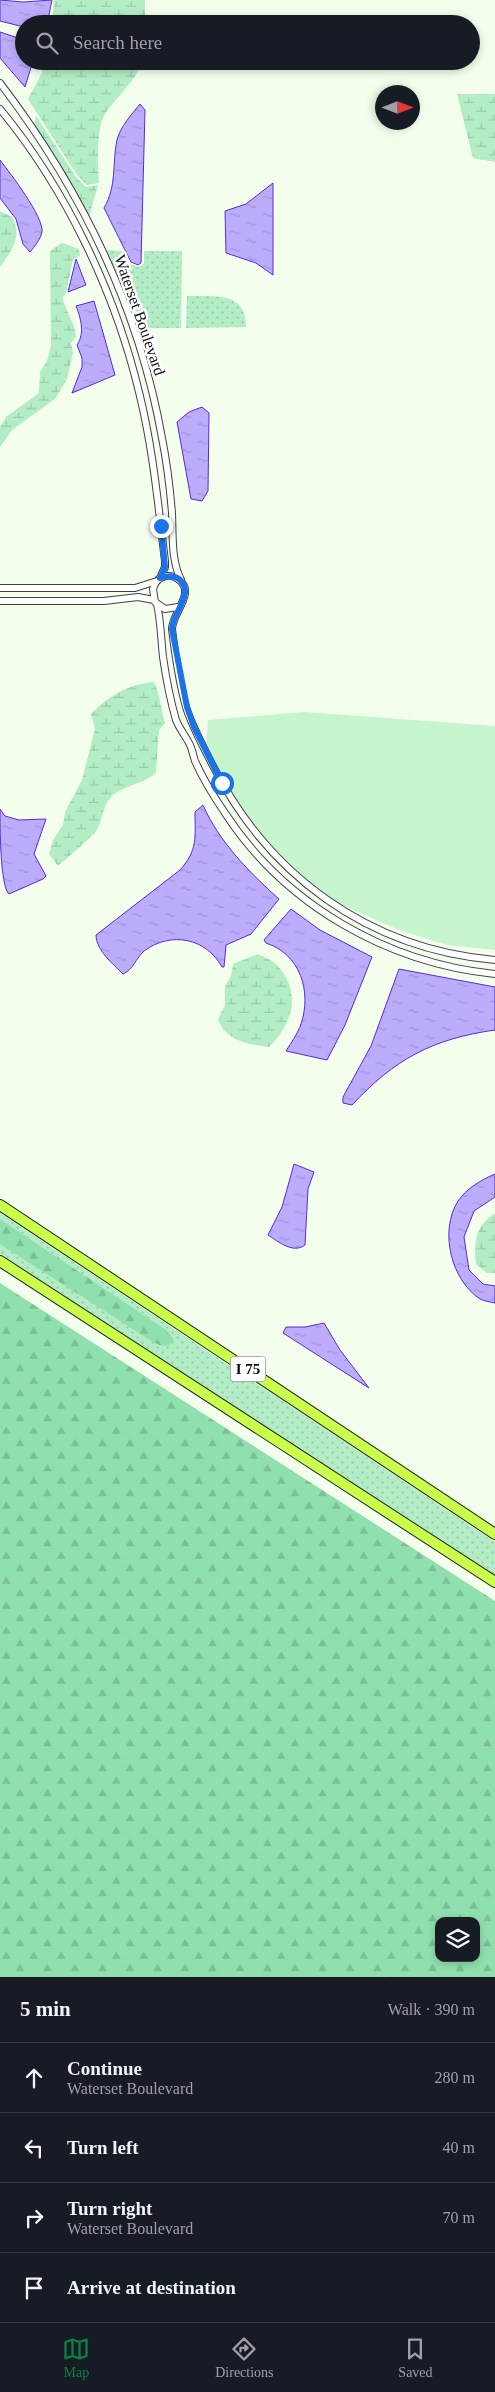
<!DOCTYPE html>
<html lang="en">
<head>
<meta charset="utf-8">
<style>
  :root { --surface:#171b24; --page:#242831; --text:#f1f3f6; --muted:#9ea1a6; --line:#363941; --accent:#0b8043 }
  body { margin:0; font-family:Georgia,serif; background:var(--page); color:var(--text) }
  .controls { position:absolute; right:15px; bottom:15px; display:grid; overflow:hidden; border-radius:10px; box-shadow:0 2px 8px #0003 }
  .controls button { width:45px; height:45px; display:grid; place-items:center; padding:0; border:0; border-bottom:1px solid var(--line); background:var(--surface); color:var(--text); font:25px sans-serif }
  .compass { position:absolute; left:375px; top:85px; width:45px; height:45px; border-radius:50%; background:var(--surface); box-shadow:0 2px 8px #0003; rotate:90deg }
  .stop { position:absolute; width:15px; height:15px; margin:-11px; border:4px solid #1a73e8; border-radius:50%; background:#fff }
  .stop.end { background:#1a73e8; border-color:#fff; box-shadow:0 1px 5px #0008 }
  .list { margin:0; padding:0; list-style:none }
  h2 { display:flex; justify-content:space-between; align-items:center; height:65px; margin:0; padding:0 20px; font-size:21px }
  h2 small { font-size:16px; font-weight:400; color:var(--muted) }
  .list li { display:grid; grid-template-columns:32px 1fr auto; gap:15px; align-items:center; box-sizing:border-box; height:70px; padding:0 20px; border-top:1px solid var(--line) }
  .list b { display:block; font-size:19px; white-space:nowrap }
  .list p { margin:0; font-size:16px; white-space:nowrap; color:var(--muted) }
  .list em { font-size:16px; font-style:normal; color:var(--muted) }
  .icon { flex:none; width:28px; height:28px; fill:none; stroke:currentColor; stroke-width:2; stroke-linecap:round; stroke-linejoin:round }
  .map { position:relative; flex:none; width:495px; height:1977px; overflow:hidden }
  .search { position:absolute; background:var(--surface); box-shadow:0 2px 8px #0003; left:15px; right:15px; top:15px; height:55px; display:flex; align-items:center; gap:12px; box-sizing:border-box; padding:0 18px; border-radius:28px; color:var(--muted); font-size:19px }
  .sheet { height:345px; background:var(--surface) }
  nav { display:flex; justify-content:space-around; align-items:center; box-sizing:border-box; height:70px; border-top:1px solid var(--line); background:var(--surface); font-size:14px; color:var(--muted) }
  nav a { display:grid; justify-items:center; gap:2px }
  nav .on { color:var(--accent) }
  .map>svg:first-child { display:block }
  .grass { fill:url(#grass-dots) }
  .forest { fill:url(#forest-firs); fill-rule:evenodd }
  .wetland { fill:url(#wetland-marsh) }
  .pitch { fill:#c5f4cd }
  .water { fill:url(#water-ripples); stroke:#562bda }
  .lines { fill:none; stroke-linecap:round; stroke-linejoin:round }
  .tertiary-casing { stroke:#404040; stroke-width:8 }
  .motorway-casing { stroke:#1e1e1e; stroke-width:12 }
  .tertiary { stroke:#fff; stroke-width:6 }
  .motorway { stroke:#c9ff4a; stroke-width:10 }
  .route { stroke:#1a73e8; stroke-width:6 }
  .labels { text-anchor:middle; dominant-baseline:central; stroke-width:5; stroke-linejoin:round; paint-order:stroke }
  .shield { fill:#fff; stroke:#565656; stroke-width:1 }
  .shield-label { font-size:15px; font-weight:bold; fill:#0d0d0d }
  .street-label { font-size:16px; fill:#0d0d0d; stroke:#fff }
</style>
</head>
<body>
<div class="map">
<svg width="495" height="1977" viewBox="0 0 495 1977">
  <defs>
    <pattern id="grass-dots" width="8" height="8" patternUnits="userSpaceOnUse" patternTransform="scale(1.25)"><rect width="8" height="8" fill="#b2edc5"/><path d="M2 2h.1M6 6h.1" fill="none" stroke="#98caa8" stroke-width="1.8" stroke-linecap="round"/></pattern>
    <pattern id="forest-firs" width="22" height="20" patternUnits="userSpaceOnUse" patternTransform="scale(1.25)"><rect width="22" height="20" fill="#90e0af"/><path d="M5 1l3.5 6h-7zM16 11l3.5 6h-7z" fill="#7bbf95"/></pattern>
    <pattern id="wetland-marsh" width="20" height="14" patternUnits="userSpaceOnUse" patternTransform="scale(1.25)"><rect width="20" height="14" fill="#b2edc5"/><path d="M1 5h8M5 5V1M11 12h8M15 12V8" fill="none" stroke="#98caa8"/></pattern>
    <pattern id="water-ripples" width="26" height="14" patternUnits="userSpaceOnUse" patternTransform="scale(1.25)"><rect width="26" height="14" fill="#bdabfc"/><path d="M2 4q2-2 4 0t4 0M15 11q2-2 4 0t4 0" fill="none" stroke="#a192d7"/></pattern>
  </defs>
  <rect width="100%" height="100%" fill="#f3ffec"/>
  <path class="grass" d="M106,250L122,251L129,263L138,267L144,264V251H182L181,328H137Z
    M187,296C213,297 246,290 246,327L186,328Z
    M0,1213L495,1542V1575L0,1254Z"/>
  <path class="forest" d="M0,1219L166,1330L173,1338V1342C166,1348 161,1346 153,1342L0,1244Z
    M0,1283L495,1601V1977H0ZM439,1921H476V1958H439Z"/>
  <path class="wetland" d="M54,0H145V24H52Z
    M44,61H142C139,78 113,100 104,116C96,130 98,167 99,183L87,185L77,175L28,99L42,73Z
    M457,94H495V162L473,158Z
    M36,116L76,177L86,187L98,185L89,217L34,127Z
    M0,211L12,217C23,236 11,252 0,267Z
    M62,243L79,249L80,256L73,259L66,293L62,298L75,329L76,337L71,343L73,353L67,379L55,399L12,430L0,447V427L6,417L39,393L40,372L47,361L51,345L50,251Z
    M154,682C160,695 161,709 165,723L159,730L156,772C148,783 124,785 112,796C103,805 103,817 98,828C93,837 67,858 58,866L49,854L53,840L63,825L65,812L82,780L95,729L91,714C109,696 128,684 154,682Z
    M258,954C262,956 274,961 277,965C302,992 293,1023 269,1047C249,1045 225,1040 218,1019L225,1005V986L231,976L233,964Z
    M495,1213V1273H487L476,1264C473,1242 476,1225 495,1213Z"/>
  <path class="pitch" d="M305,712L495,726V950L447,945L399,930L324,897L266,845L228,793L206,751L208,720Z"/>
  <path class="water" d="M0,0L23,2L52,0L47,24H24V27L0,21Z
    M0,32L24,40V61H33L25,87L0,58Z
    M140,104L145,110L141,263L138,265L131,262L104,208C117,186 112,164 117,140C120,127 132,114 140,104Z
    M0,160C10,173 44,217 42,232C40,240 35,246 30,252L23,244L16,219L0,198Z
    M273,183V275L256,263L226,253L225,211L246,204Z
    M76,259L86,285L68,292Z
    M94,301L115,375L72,393L82,367V358L77,345C85,333 81,319 76,306Z
    M202,407L209,413L208,491L202,501L191,499L177,422L189,412Z
    M203,805C219,842 250,873 279,899L251,934L226,945L224,967H222C206,938 171,931 144,951C136,958 133,970 123,974C113,964 96,950 96,935L180,870C198,850 195,837 195,812Z
    M0,809L5,816L19,820L46,819L34,854L46,876L43,879L9,894C0,886 0,826 0,809Z
    M291,909L320,930L372,957L345,1025L327,1060L286,1051C291,1043 298,1033 301,1024C312,991 300,954 266,943L264,940Z
    M399,969L495,987V1030C432,1039 395,1059 352,1105L343,1103V1097L371,1046Z
    M294,1164L314,1172L308,1189L305,1245C293,1254 279,1242 268,1235L282,1207Z
    M495,1174V1197L474,1211L464,1237L469,1270L483,1284L495,1286V1303C490,1302 484,1301 480,1299C451,1280 439,1231 458,1201C467,1188 481,1180 495,1174Z
    M324,1323L340,1350L369,1388L283,1333L286,1327H305Z"/>
  <g class="lines">
    <defs>
      <path id="tertiary" d="M0,83C80,188 139,308 162,438C167,463 170,488 172,513C173,535 171,560 181,580
        M0,109C66,189 115,292 139,392C153,448 158,504 165,561V567L160,578
        M0,588H135L157,581
        M0,601H104L138,597L154,600
        M157,604C161,622 161,639 163,657C166,678 170,699 176,720C179,728 185,735 189,743C192,748 193,755 195,761C203,779 214,797 225,813C285,905 387,963 495,974
        M178,607L165,609L155,602L153,589C155,583 157,579 163,577C168,575 174,576 178,579C197,592 172,613 172,629C175,654 179,682 186,707C192,726 202,744 211,762C267,875 368,949 495,960"/>
      <path id="motorway" d="M0,1205L495,1534
        M0,1261L495,1582"/>
    </defs>
    <use href="#tertiary" class="tertiary-casing"/>
    <use href="#motorway" class="motorway-casing"/>
    <use href="#tertiary" class="tertiary"/>
    <use href="#motorway" class="motorway"/>
  </g>
  <g class="lines">
    <path class="route" d="M161,526L165,567L160,578C167,576 173,575 179,579C196,593 172,613 172,629L187,707L194,727L222,783"/>
  </g>
  <g class="labels">
    <rect class="shield" x="230.5" y="1356.5" width="35" height="25" rx="4"/>
    <g class="shield-label">
      <text x="248" y="1369">I 75</text>
    </g>
    <g class="street-label">
      <text transform="translate(140 315) rotate(71)">Waterset Boulevard</text>
    </g>
  </g>
</svg>
<div class="controls">
<button><svg class="icon" aria-label="layers" viewBox="0 0 24 24"><path d="M12 4l9 5-9 5-9-5zM3 14l9 5 9-5"/></svg></button>
</div>
<svg class="compass" viewBox="-18 -18 36 36"><path d="M0-13l5 13h-10z" fill="#e53935"/><path d="M0 13l5-13h-10z" fill="#9ea1a6"/></svg>
<div class="stop" style="left:222px;top:783px"></div>
<div class="stop end" style="left:161px;top:526px"></div>
<div class="search"><svg class="icon" aria-label="search" viewBox="0 0 24 24"><circle cx="10" cy="10" r="6"/><path d="M15 15l6 6"/></svg>Search here</div>
</div>
<section class="sheet">
<h2>5 min<small>Walk · 390 m</small></h2>
<ul class="list">
<li><svg class="icon" aria-label="ahead" viewBox="0 0 24 24"><path d="M12 20V5M6 11l6-6 6 6"/></svg><div><b>Continue</b><p>Waterset Boulevard</p></div><em>280 m</em></li>
<li><svg class="icon" aria-label="left" viewBox="0 0 24 24"><path d="M17 20v-9H6M10 6l-5 5 5 5"/></svg><div><b>Turn left</b></div><em>40 m</em></li>
<li><svg class="icon" aria-label="right" viewBox="0 0 24 24"><path d="M7 20v-9h11M14 6l5 5-5 5"/></svg><div><b>Turn right</b><p>Waterset Boulevard</p></div><em>70 m</em></li>
<li><svg class="icon" aria-label="arrive" viewBox="0 0 24 24"><path d="M6 21V4h12l-3 4 3 4H6"/></svg><div><b>Arrive at destination</b></div></li>
</ul>
</section>
<nav>
<a class="on"><svg class="icon" aria-label="map" viewBox="0 0 24 24"><path d="M3 6l6-2 6 2 6-2v14l-6 2-6-2-6 2zM9 4v14M15 6v14"/></svg>Map</a>
<a><svg class="icon" aria-label="directions" viewBox="0 0 24 24"><path d="M12 3l9 9-9 9-9-9zM9 14v-3h6M13 9l2 2-2 2"/></svg>Directions</a>
<a><svg class="icon" aria-label="saved" viewBox="0 0 24 24"><path d="M7 4h10v16l-5-4-5 4z"/></svg>Saved</a>
</nav>
</body>
</html>
